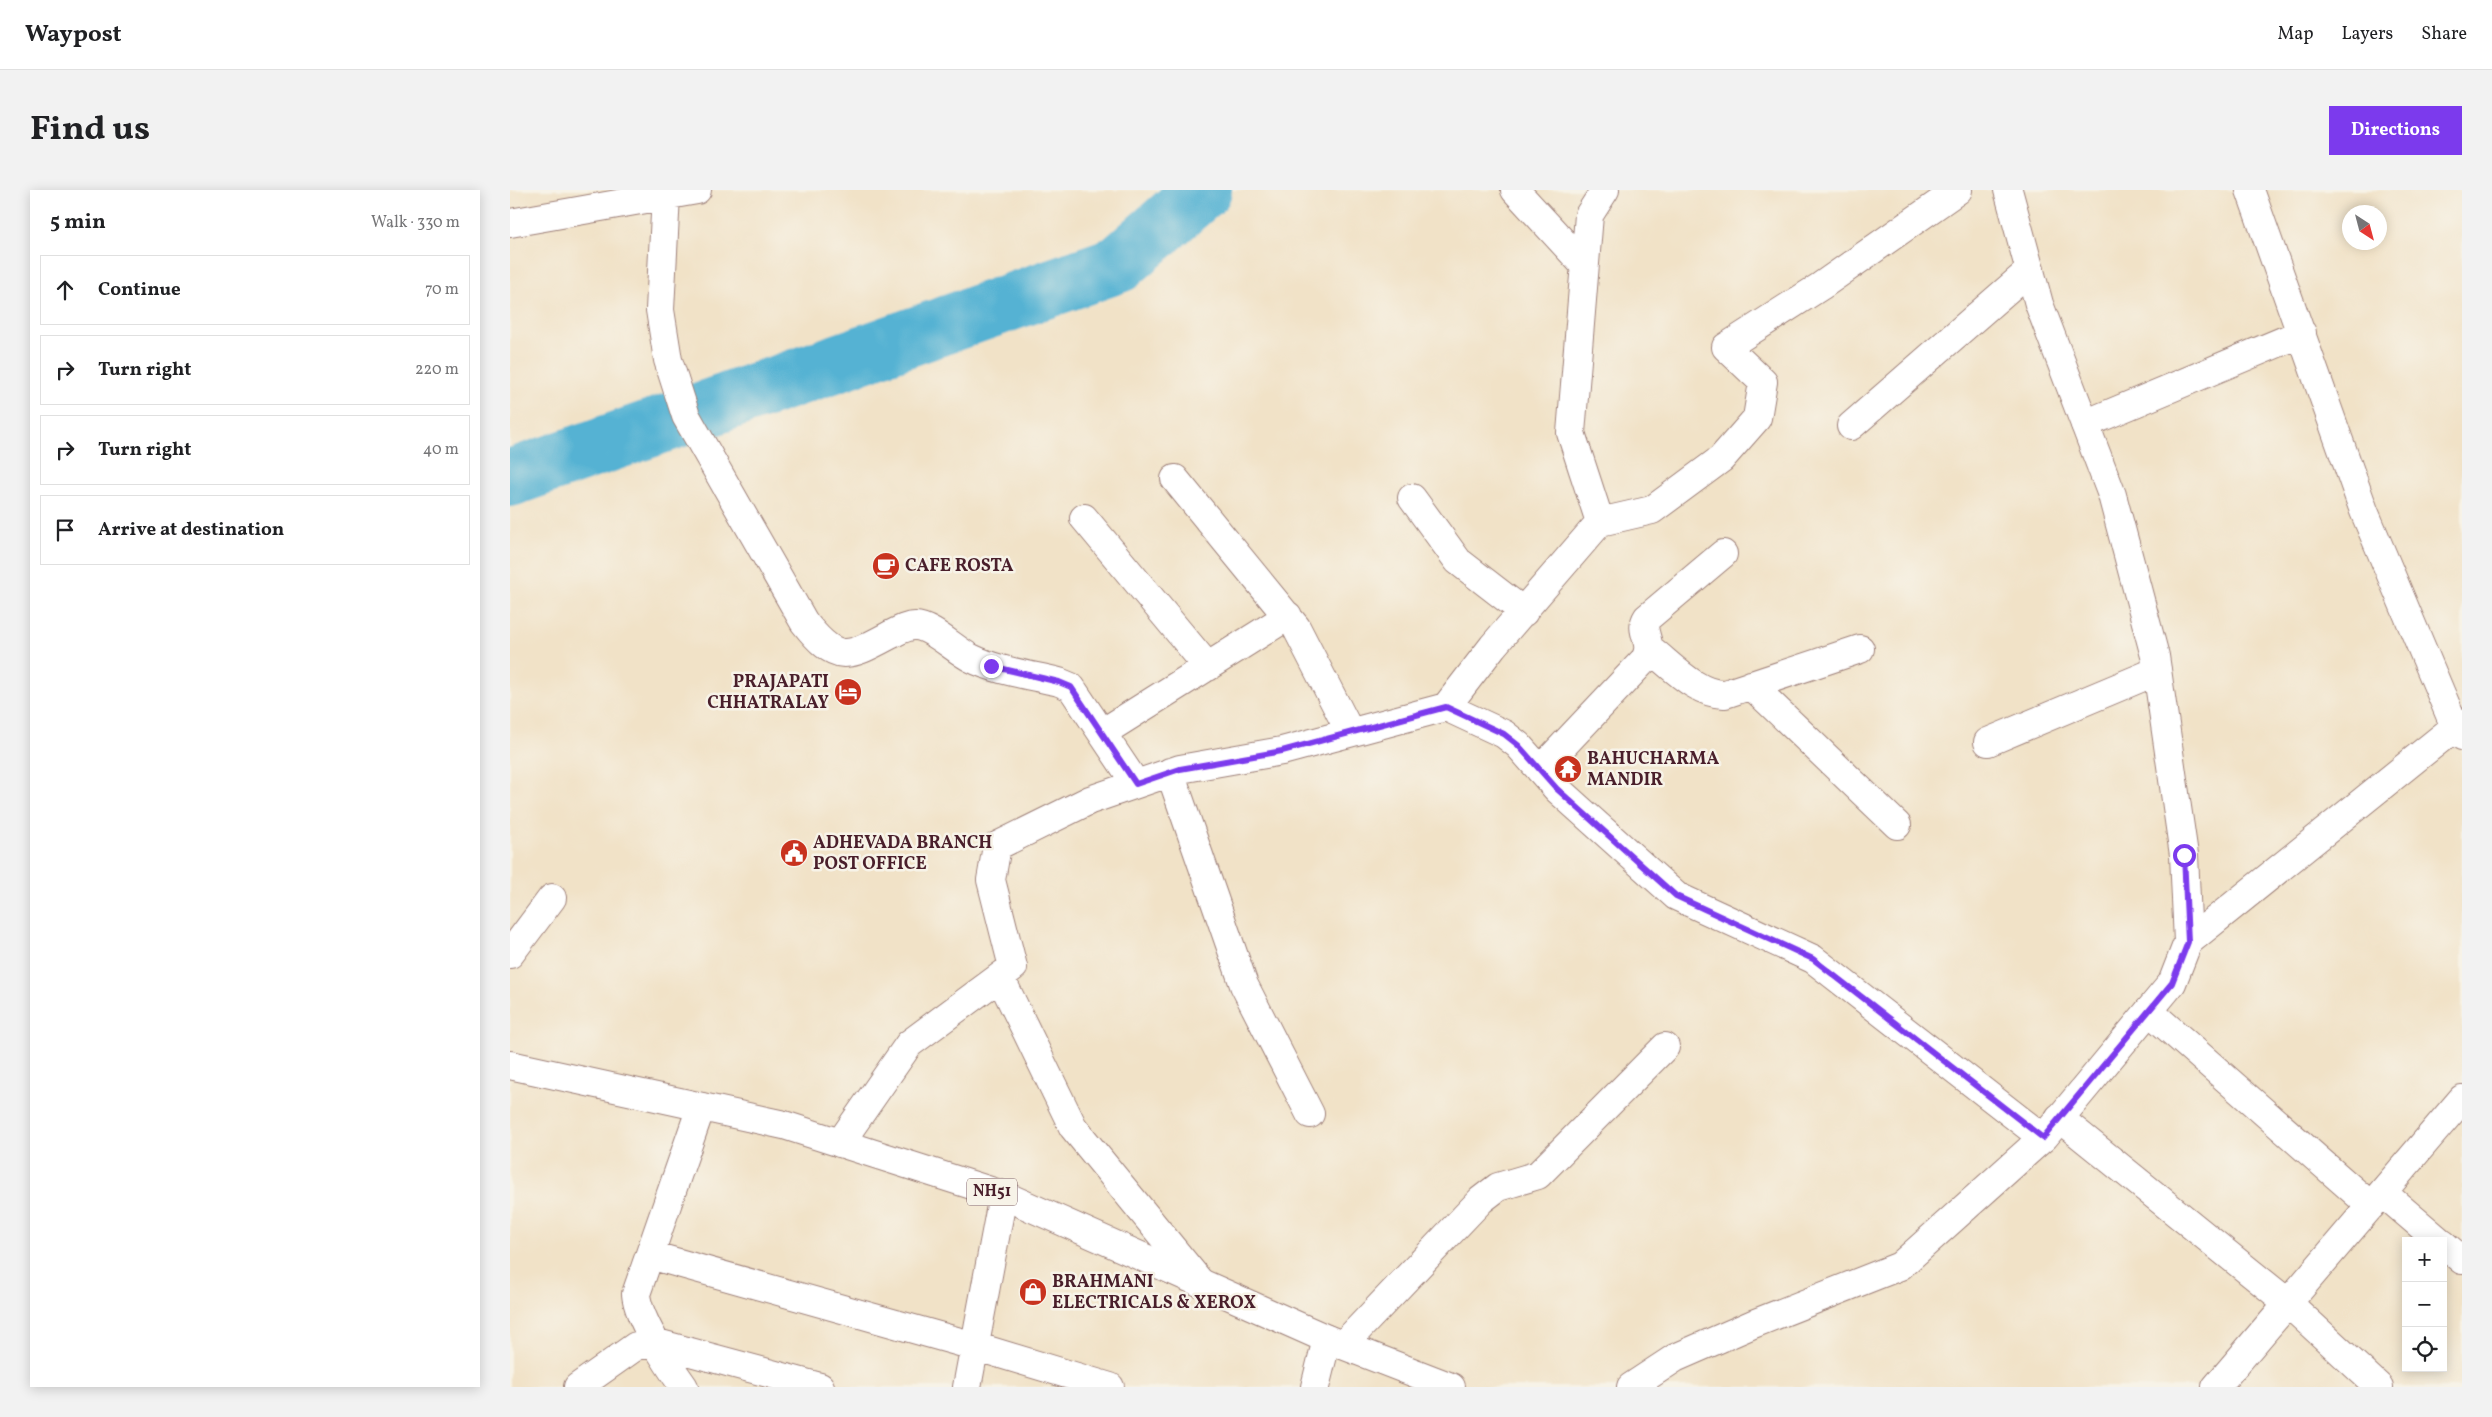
<!DOCTYPE html>
<html lang="en">
<head>
<meta charset="utf-8">
<style>
  :root { --surface:#fff; --page:#f2f2f2; --text:#202124; --muted:#757577; --line:#e0e0e0; --accent:#7c3aed }
  body { margin:0; font-family:Vollkorn,serif; background:var(--page); color:var(--text) }
  .controls { position:absolute; right:15px; bottom:15px; display:grid; overflow:hidden; border-radius:0px; box-shadow:0 2px 12px #0003 }
  .controls button { width:45px; height:45px; display:grid; place-items:center; padding:0; border:0; border-bottom:1px solid var(--line); background:var(--surface); color:var(--text); font:25px sans-serif }
  .compass { position:absolute; left:1832px; top:15px; width:45px; height:45px; border-radius:50%; background:var(--surface); box-shadow:0 2px 12px #0003; rotate:144deg }
  .stop { position:absolute; width:15px; height:15px; margin:-11px; border:4px solid #7c3aed; border-radius:50%; background:#fff }
  .stop.end { background:#7c3aed; border-color:#fff; box-shadow:0 1px 5px #0008 }
  .list { margin:0; padding:0; list-style:none }
  h2 { display:flex; justify-content:space-between; align-items:center; height:65px; margin:0; padding:0 20px; font-size:21px }
  h2 small { font-size:16px; font-weight:400; color:var(--muted) }
  .list li { display:grid; grid-template-columns:32px 1fr auto; gap:15px; align-items:center; box-sizing:border-box; height:70px; margin:0 10px 10px; padding:0 10px; border:1px solid var(--line); border-radius:0px }
  .list b { display:block; font-size:19px; white-space:nowrap }
  .list em { font-size:16px; font-style:normal; color:var(--muted) }
  .icon { flex:none; width:28px; height:28px; fill:none; stroke:currentColor; stroke-width:2; stroke-linecap:round; stroke-linejoin:round }
  .map { position:relative; flex:none; width:1952px; height:1197px; overflow:hidden; border-radius:0px }
  header { display:flex; align-items:center; gap:30px; box-sizing:border-box; height:70px; padding:0 25px; background:var(--surface); border-bottom:1px solid var(--line) }
  header strong { font-size:24px }
  nav { display:flex; gap:28px; margin-inline-start:auto; font-size:18px }
  .intro { display:flex; align-items:center; justify-content:space-between; box-sizing:border-box; height:120px; padding:0 30px }
  h1 { margin:0; font-size:35px }
  .button { padding:12px 22px; border-radius:0px; background:var(--accent); color:#fff; font-size:18px; font-weight:700 }
  main { display:flex; gap:30px; padding:0 30px }
  aside { flex:1; background:var(--surface); border-radius:0px; box-shadow:0 2px 12px #0003 }
  .map>svg:first-child { display:block }
  .lines { fill:none; stroke-linecap:round; stroke-linejoin:round }
  .river { stroke:#55b2d3; stroke-width:58 }
  .minor-casing { stroke:#9e8079; stroke-width:30 }
  .tertiary-casing { stroke:#9e8079; stroke-width:30 }
  .trunk-casing { stroke:#9e8079; stroke-width:30 }
  .minor { stroke:#fff; stroke-width:28 }
  .tertiary { stroke:#fff; stroke-width:28 }
  .trunk { stroke:#fff; stroke-width:28 }
  .route { stroke:#7c3aed; stroke-width:6 }
  .labels { text-anchor:middle; dominant-baseline:central; stroke-width:5; stroke-linejoin:round; paint-order:stroke }
  .shield { fill:#f7f3e8; stroke:#7e5f64; stroke-width:1 }
  .shield-label { font-size:16px; font-weight:bold; fill:#4a1f2b }
  .poi-label { font-size:18px; font-weight:bold; fill:#4a1f2b; stroke:#f7f3e8; text-anchor:start }
</style>
</head>
<body>
<header>
<strong>Waypost</strong>
<nav><a>Map</a><a>Layers</a><a>Share</a></nav>
</header>
<div class="intro"><h1>Find us</h1><a class="button">Directions</a></div>
<main>
<aside>
<h2>5 min<small>Walk · 330 m</small></h2>
<ul class="list">
<li><svg class="icon" aria-label="ahead" viewBox="0 0 24 24"><path d="M12 20V5M6 11l6-6 6 6"/></svg><div><b>Continue</b></div><em>70 m</em></li>
<li><svg class="icon" aria-label="right" viewBox="0 0 24 24"><path d="M7 20v-9h11M14 6l5 5-5 5"/></svg><div><b>Turn right</b></div><em>220 m</em></li>
<li><svg class="icon" aria-label="right" viewBox="0 0 24 24"><path d="M7 20v-9h11M14 6l5 5-5 5"/></svg><div><b>Turn right</b></div><em>40 m</em></li>
<li><svg class="icon" aria-label="arrive" viewBox="0 0 24 24"><path d="M6 21V4h12l-3 4 3 4H6"/></svg><div><b>Arrive at destination</b></div></li>
</ul>
</aside>
<div class="map">
<svg width="1952" height="1197" viewBox="0 0 1952 1197">
  <rect width="100%" height="100%" fill="#f7f3e8"/>
  <filter id="ink" filterUnits="userSpaceOnUse"><feTurbulence type="fractalNoise" baseFrequency=".02" numOctaves="2"/><feDisplacementMap in="SourceGraphic" scale="10" xChannelSelector="R" yChannelSelector="G"/><feConvolveMatrix kernelMatrix="1 2 1 2 8 2 1 2 1" color-interpolation-filters="sRGB"/></filter>
  <filter id="wash" filterUnits="userSpaceOnUse"><feTurbulence type="fractalNoise" baseFrequency=".0096" numOctaves="4" result="noise"/><feDisplacementMap in="SourceGraphic" scale="20" xChannelSelector="R" yChannelSelector="G"/><feGaussianBlur stdDeviation="1.12" result="paint"/><feColorMatrix in="noise" values="0 0 0 0 0 0 0 0 0 0 0 0 0 0 0 0 0 1.4 0 .05"/><feComposite in="paint" operator="in"/></filter>
  <g filter="url(#wash)">
    <rect width="100%" height="100%" fill="#f1e2c7"/>
    <g class="lines">
      <path class="river" d="M0,288L609,74L693,0"/>
    </g>
  </g>
  <g filter="url(#ink)">
    <g class="lines">
      <defs>
        <path id="minor" d="M1005,0L1074,75
          M1740,0L1854,321L1945,537L1952,546
          M156,5L150,120L158,170L176,226L294,432C327,474 337,468 380,445C388,441 396,436 405,436C421,436 445,460 461,468C487,481 520,485 549,492L561,497L626,594
          M0,33L187,0
          M1575,234L1792,143
          M1341,236L1520,80
          M665,289L786,437L840,542
          M902,308L948,371L1014,422
          M574,328L698,477
          M1090,332L1142,320L1211,269L1247,228L1253,192L1216,157L1311,96L1448,0
          M1140,459C1161,475 1187,505 1215,504L1350,459
          M1241,495L1387,635
          M936,517L994,544L1008,555L1047,599L1166,706L1303,769L1533,948
          M592,543L778,426
          M1478,552L1647,481
          M1030,580L1135,469C1145,452 1128,442 1137,428L1213,364
          M660,582L734,795L800,924
          M1678,752L1945,537
          M0,764L42,708
          M490,787L563,937L690,1092
          M1639,821L1861,1016
          M1549,928L1778,1113L1869,1197
          M330,953L399,854L503,777L481,690L487,656L580,610L670,579L772,561L936,517L983,456L1090,332L1061,243L1079,25L1095,0
          M1873,1003L1929,1051
          M1933,1054L1952,1070
          M140,1065L464,1156L600,1197
          M833,1155L971,1010L988,997L1028,985L1155,857
          M68,1197L126,1156L147,1153L310,1197
          M174,1197C159,1176 128,1129 126,1104L191,917
          M457,1197L493,1005
          M805,1197L817,1149
          M1706,1197L1952,909"/>
        <path id="tertiary" d="M1121,1197L1165,1168L1243,1134L1390,1076L1535,946L1662,793L1678,752L1674,665L1645,466L1602,305L1529,114L1498,0"/>
        <path id="trunk" d="M0,875L274,935L493,1005L817,1149L941,1197"/>
      </defs>
      <use href="#minor" class="minor-casing"/>
      <use href="#tertiary" class="tertiary-casing"/>
      <use href="#trunk" class="trunk-casing"/>
      <use href="#minor" class="minor"/>
      <use href="#tertiary" class="tertiary"/>
      <use href="#trunk" class="trunk"/>
    </g>
  </g>
  <g class="lines" filter="url(#ink)">
    <path class="route" d="M481,476L549,492L561,497L626,594L670,579L772,561L936,517L994,544L1008,555L1047,599L1166,706L1303,769L1533,948L1662,793L1678,752L1674,665"/>
  </g>
  <defs>
    <symbol id="cafe-disc" viewBox="-11 -11 22 22"><circle r="9.5" fill="#c8321e" stroke="#f7f3e8"/><path d="M-5.5-4.5H6V0H3Q3 3.5 0 3.5H-2.5Q-5.5 3.5-5.5 0ZM3-3.2v2h1.7v-2ZM-6 4.5H4V6H-6Z" fill="#fff"/></symbol>
    <symbol id="hotel-disc" viewBox="-11 -11 22 22"><circle r="9.5" fill="#c8321e" stroke="#f7f3e8"/><path d="M-6-4.5h1.5V1H6V5H4.5V3h-9V5H-6ZM-4 0a1.8 1.8 0 1 1 3.6 0ZM.5 0V-2.5h3Q6-2.5 6 0Z" fill="#fff"/></symbol>
    <symbol id="temple-disc" viewBox="-11 -11 22 22"><circle r="9.5" fill="#c8321e" stroke="#f7f3e8"/><path d="M0-6L5-2H3V0L6.5 2.5H4V6H1.5V3h-3V6H-4V2.5H-6.5L-3 0V-2H-5Z" fill="#fff"/></symbol>
    <symbol id="civic-disc" viewBox="-11 -11 22 22"><circle r="9.5" fill="#c8321e" stroke="#f7f3e8"/><path d="M-.6-6.5H3V-4.5H.6V-3L4-1V1h2V6H-6V1h2V-1L-.6-3ZM-1.2 2.5V6h2.4V2.5Z" fill="#fff"/></symbol>
    <symbol id="shop-disc" viewBox="-11 -11 22 22"><circle r="9.5" fill="#c8321e" stroke="#f7f3e8"/><path d="M-5-2.5h2.3a2.7 3.5 0 0 1 5.4 0H5L5.5 6h-11ZM-1.5-2.5h3a1.5 2.3 0 0 0-3 0Z" fill="#fff"/></symbol>
  </defs>
  <g fill-rule="evenodd">
    <use href="#cafe-disc" x="360" y="360" width="32" height="32"/>
    <use href="#hotel-disc" x="322" y="486" width="32" height="32"/>
    <use href="#temple-disc" x="1042" y="563" width="32" height="32"/>
    <use href="#civic-disc" x="268" y="647" width="32" height="32"/>
    <use href="#shop-disc" x="507" y="1086" width="32" height="32"/>
  </g>
  <g class="labels">
    <rect class="shield" x="457" y="988.5" width="50" height="27" rx="4"/>
    <g class="shield-label">
      <text x="482" y="1002">NH51</text>
    </g>
    <g class="poi-label">
      <text x="395" y="376">CAFE ROSTA</text>
      <text x="319" y="492" text-anchor="end">PRAJAPATI<tspan x="319" dy="21">CHHATRALAY</tspan></text>
      <text x="1077" y="569">BAHUCHARMA<tspan x="1077" dy="21">MANDIR</tspan></text>
      <text x="303" y="653">ADHEVADA BRANCH<tspan x="303" dy="21">POST OFFICE</tspan></text>
      <text x="542" y="1092">BRAHMANI<tspan x="542" dy="21">ELECTRICALS &amp; XEROX</tspan></text>
    </g>
  </g>
</svg>
<div class="controls">
<button>+</button>
<button>−</button>
<button><svg class="icon" aria-label="locate" viewBox="0 0 24 24"><circle cx="12" cy="12" r="6"/><path d="M12 2v4M12 18v4M2 12h4M18 12h4"/></svg></button>
</div>
<svg class="compass" viewBox="-18 -18 36 36"><path d="M0-13l5 13h-10z" fill="#e53935"/><path d="M0 13l5-13h-10z" fill="#757577"/></svg>
<div class="stop" style="left:1674px;top:665px"></div>
<div class="stop end" style="left:481px;top:476px"></div>
</div>
</main>
</body>
</html>
